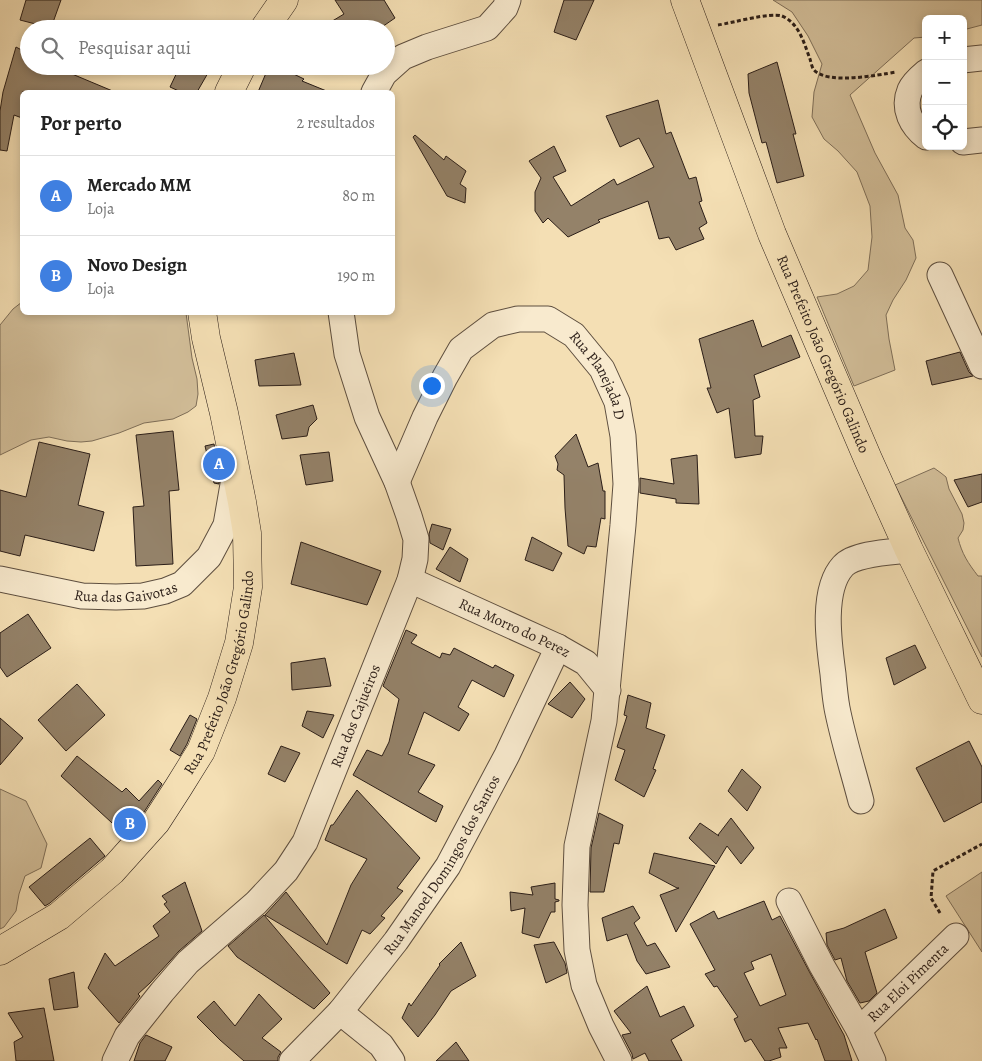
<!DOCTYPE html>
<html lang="pt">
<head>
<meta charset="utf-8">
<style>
  :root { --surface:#fff; --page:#f6f6f6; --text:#222; --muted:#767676; --line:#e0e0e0; --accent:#111827 }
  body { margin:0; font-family:Alegreya,serif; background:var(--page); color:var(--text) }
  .controls { position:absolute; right:15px; top:15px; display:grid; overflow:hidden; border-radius:8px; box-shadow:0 2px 8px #0003 }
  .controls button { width:45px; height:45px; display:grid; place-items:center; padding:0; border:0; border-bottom:1px solid var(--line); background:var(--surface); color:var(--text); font:25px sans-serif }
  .you { position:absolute; left:431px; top:385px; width:18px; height:18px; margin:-12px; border:4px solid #fff; border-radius:50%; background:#1a73e8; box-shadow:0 0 0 8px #1a73e833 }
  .badge { display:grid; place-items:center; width:32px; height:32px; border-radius:50%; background:var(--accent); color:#fff; font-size:16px; font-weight:700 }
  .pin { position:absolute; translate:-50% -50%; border:2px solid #fff; box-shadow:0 1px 5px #0006 }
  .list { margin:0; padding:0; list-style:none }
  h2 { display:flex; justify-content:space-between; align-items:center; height:65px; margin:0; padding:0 20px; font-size:21px }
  h2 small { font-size:16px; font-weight:400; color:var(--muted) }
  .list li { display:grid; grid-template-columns:32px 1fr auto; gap:15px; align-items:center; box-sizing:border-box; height:80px; padding:0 20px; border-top:1px solid var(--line) }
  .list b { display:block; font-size:19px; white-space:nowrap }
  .list p { margin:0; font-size:16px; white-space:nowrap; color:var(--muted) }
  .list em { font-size:16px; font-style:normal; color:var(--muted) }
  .icon { flex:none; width:28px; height:28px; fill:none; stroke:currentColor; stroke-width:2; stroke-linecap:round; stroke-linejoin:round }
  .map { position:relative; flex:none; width:982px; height:1061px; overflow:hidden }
  .search { position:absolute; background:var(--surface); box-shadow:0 2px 8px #0003; left:20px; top:20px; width:375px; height:55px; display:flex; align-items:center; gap:12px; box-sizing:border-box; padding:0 18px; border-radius:28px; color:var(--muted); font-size:19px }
  .panel { position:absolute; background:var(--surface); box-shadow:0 2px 8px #0003; left:20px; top:90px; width:375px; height:225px; border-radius:8px }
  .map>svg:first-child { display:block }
  .green { fill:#d2be99; stroke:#7e6e58 }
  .building { fill:#948269; stroke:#2b1e18; fill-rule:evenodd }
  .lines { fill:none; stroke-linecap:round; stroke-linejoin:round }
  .minor-casing { stroke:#5d4e3f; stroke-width:27 }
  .major-casing { stroke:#2b1e18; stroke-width:29 }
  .path { stroke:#2b1e18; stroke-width:3; stroke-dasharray:4 2.5; stroke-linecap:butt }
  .minor { stroke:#f8eace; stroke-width:25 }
  .major { stroke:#f4dfb4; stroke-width:28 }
  .labels { text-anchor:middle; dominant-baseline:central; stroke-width:5; stroke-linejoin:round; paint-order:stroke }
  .street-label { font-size:15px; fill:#2b1e18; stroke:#f8eace }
</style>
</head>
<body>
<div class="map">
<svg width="982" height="1061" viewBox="0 0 982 1061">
  <rect width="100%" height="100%" fill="#f4dfb4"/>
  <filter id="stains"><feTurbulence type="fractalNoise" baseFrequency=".004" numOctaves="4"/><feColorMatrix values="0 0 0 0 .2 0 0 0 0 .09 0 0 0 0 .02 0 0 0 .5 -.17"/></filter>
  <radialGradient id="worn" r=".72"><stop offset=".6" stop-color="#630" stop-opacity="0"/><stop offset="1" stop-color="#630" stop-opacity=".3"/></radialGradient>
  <path class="green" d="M773,0H982V25L963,30V19H926V37L914,38L850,95L875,153L898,195L905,228L913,240L916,258L906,280L893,300L886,315L889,339L895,370L854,386L817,297L837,294L854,286L868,270L872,237L870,206L857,172L838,151L824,139L812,117L814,92L822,64L808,36L792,12Z
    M22,302V312L186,313L192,358L197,379L198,394L196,406L188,412L173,419L144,423L119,433L92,441L81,442L67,441L49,437L31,440L0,455V325L13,309Z
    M934,468L941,473L946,477L949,489L962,514L964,523L963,530L958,538C962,554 968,563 978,576H982V657L895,485Z
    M0,789L26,801L47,844L41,868L25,876L19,894L16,911L4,927L0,929Z
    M982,872V952L946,896Z"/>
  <path class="building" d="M26,0H61L51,28L20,20Z
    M335,0H384L395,18L379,29H319L344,14Z
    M564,0H594L576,40L554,32Z
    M16,47L29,54V66H53L115,92H22V118L14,115L7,151L0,150V111L3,92Z
    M777,62L796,134H793L804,176L777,183L766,142L762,143L749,93L748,74Z
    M180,66H212L197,92H181L170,87Z
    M269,66H277L304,79L302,81L329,92H258Z
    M658,100L666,134L671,132L689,179L696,177L702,201L699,202L707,223L699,228L704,239L676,250L669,237L659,239L648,201L598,220L600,222L568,237L548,218L543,223L535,211V192L541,178L529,161L554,146L566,171L553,177L571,206L614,179L617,185L654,167L639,138L620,147L606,116Z
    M415,135L444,160L446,156L466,171L460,184L466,188L465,203L447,196L413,137Z
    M753,320L762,347L791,335L800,357L754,375L760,397L753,400L755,436H763L761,454L735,458L729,408L717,413L707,388H711L699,339Z
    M960,352L969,372L973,376L932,385L926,361Z
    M294,353L301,385L259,386L255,360Z
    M313,405L317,419L309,427L307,436L282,439L276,415Z
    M173,431L179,490L169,491L173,564L136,566L133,507L144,506L136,435Z
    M576,434L588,467L598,463L603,491H605V519L601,518L596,547L587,546L584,554L568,546L565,508L564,475L557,470L558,464L555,456Z
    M39,442L90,454L78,505L104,512L94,551L25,535L20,556L0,551V490L26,497Z
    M214,444L220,474L219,484L214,483L205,446Z
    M329,452L333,481L306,485L300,455Z
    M697,455L699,504L676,503V499L640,493V478L674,484L671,459Z
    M982,474V502L968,507L954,480Z
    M432,524L451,529L443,550L430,543L429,534Z
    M532,537L562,553L553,571L525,560Z
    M301,542L381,571L367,605L291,584Z
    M450,547L468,559L460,582L436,569Z
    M28,614L51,648L7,677L0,667V633Z
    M406,630L417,635L411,643L440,658L442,653L450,655L454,648L493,668L495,665L514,675L504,697L472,680L458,707L469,714L459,731L424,712L408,754L435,765L418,792L443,806L436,822L353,775L367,750L382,756L389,742L399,699L383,686Z
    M915,645L926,668L894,685L886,658Z
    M325,658L331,686L292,690L291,663Z
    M570,682L585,699L572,718L548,704Z
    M77,684L105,715L66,751L38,720Z
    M628,695L651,703L646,728L665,735L653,769L656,770L644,797L615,780L625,750L617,747L627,716L624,715Z
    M307,711L334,715L323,738L302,726Z
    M190,715L197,719L187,744L180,756L170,750Z
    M0,718L23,738L0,765Z
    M969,741L982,767V802L944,822L916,768Z
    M281,746L300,753L285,782L268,774Z
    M77,756L122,792L126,788L139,801L158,780L162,784L144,812L124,834L61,776Z
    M742,769L761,787L747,811L728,791Z
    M357,790L420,858L397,888L403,891L381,916L385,918L370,934L362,930L347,964L265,915L286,892L327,945L351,885L367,859L325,840L331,825H333Z
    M599,813L623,825L619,844L614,843L604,892H590L591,848Z
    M731,818L754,848L741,864L727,846L716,864L689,838L700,823L719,836L718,835Z
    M90,838L105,856L50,903L45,906L29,887Z
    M654,853L715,866L676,932L660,895L679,888H677L649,873Z
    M185,882L202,931L179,951L150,983L138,994L140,996L119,1023L88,988L105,953L115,966L159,936L153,926L170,912L164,904L167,902L162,896Z
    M555,883V899L559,900V901L555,902V912H551L539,938L522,933L525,908L511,911L510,892L533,895L531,887Z
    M764,901L772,920L780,916L810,973L844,1035L852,1061H825L817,1039L816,1040L808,1023L778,1028L787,1048H779L781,1057L769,1061H765L751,1039L745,1042L734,1019L738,1017L717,986L714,987L705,974L715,970L690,924L714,911L718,919ZM771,954L786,995L760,1006L744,973L754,969L751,962Z
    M633,906L640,918L634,923L647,946L655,943L670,967L646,974L637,961L627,934L607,941L602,918Z
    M885,909L897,938L865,952L877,993L869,1001L860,1003L847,981L841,958L835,960L827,945L826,933L844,928Z
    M264,915L330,993L314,1009L237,957L228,946Z
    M461,942L476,976L451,991L435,1015L418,1037L402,1018L409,1003L411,1006L440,965L439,964Z
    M554,942L565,963L567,973L546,983L534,945Z
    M74,972L78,1007L54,1010L49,979Z
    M647,986L660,1017L684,1006L694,1026L671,1040L682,1061H649L645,1053L633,1059L632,1054L622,1035L631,1033L614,1011Z
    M259,994L282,1019L262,1038L281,1052L278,1057V1061H244L220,1040L197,1017L214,1001L235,1026Z
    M44,1008L54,1061H16L14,1042L23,1037L8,1013Z
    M146,1035L172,1047L165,1061H134L140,1043Z
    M456,1042L469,1061H436Z"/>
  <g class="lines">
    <defs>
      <g id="minor">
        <path d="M963,60L982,58"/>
        <path d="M926,72C920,77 913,83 910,90C902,109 912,126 926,137"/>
        <path d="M374,92L384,74L403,57L427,47L487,28L505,8L508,0"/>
        <path d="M963,142L982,140"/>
        <path d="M940,275L982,366"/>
        <path id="s1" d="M397,482L425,417L445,377L461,349L493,325L518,319H548L574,335L602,369L617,402L623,436L626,484L623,525L604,721L577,846L575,905L577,950L584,985L601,1026L619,1061"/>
        <path id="s2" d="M0,579L82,596L116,597L143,596L165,591L182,584L209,557L226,525L235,473"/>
        <path id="s3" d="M410,580L558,647L586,663L608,690"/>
        <path d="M861,801C853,770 843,739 837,708C835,697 834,685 833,674C829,644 821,590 843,566C855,553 892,552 909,550"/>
        <path d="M789,901L822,966L859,1030L873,1061"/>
        <path d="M340,1012L381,1045L392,1061"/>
        <path id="s4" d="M859,1030L956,936"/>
        <path id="s5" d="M115,1061L127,1036L162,992L188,962L256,903L286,871L305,842L410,580L415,559L416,539L409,516L397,482L367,417L347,354L341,312"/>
        <path id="s6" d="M292,1061L340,1012L396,941L448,866L507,755L558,647"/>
      </g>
      <g id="major">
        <path id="s7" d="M685,0L772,234L868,459L909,550L982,700"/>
        <path d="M264,29L284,0"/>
        <path d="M229,92L242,66"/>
        <path id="s8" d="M0,951L59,916L112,871L156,822L178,788L201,751L222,698L239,643L248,587L247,533L242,502L224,413L206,338L202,312"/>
      </g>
    </defs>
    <use href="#minor" class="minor-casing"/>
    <use href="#major" class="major-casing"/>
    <path class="path" d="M718,25C732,23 770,12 782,16C799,23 804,43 810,59C811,62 812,68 814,70C828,85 878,75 896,72
      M940,913L931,898L933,871L982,844"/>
    <use href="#minor" class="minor"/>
    <use href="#major" class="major"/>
  </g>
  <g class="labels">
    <g class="street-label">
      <text stroke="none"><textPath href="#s7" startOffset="380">Rua Prefeito João Gregório Galindo</textPath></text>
      <text stroke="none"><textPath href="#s1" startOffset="322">Rua Planejada D</textPath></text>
      <text stroke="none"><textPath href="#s2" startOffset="128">Rua das Gaivotas</textPath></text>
      <text stroke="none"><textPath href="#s3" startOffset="115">Rua Morro do Perez</textPath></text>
      <text stroke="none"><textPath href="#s8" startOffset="369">Rua Prefeito João Gregório Galindo</textPath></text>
      <text stroke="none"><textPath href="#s5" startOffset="428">Rua dos Cajueiros</textPath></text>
      <text stroke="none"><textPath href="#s6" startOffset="248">Rua Manoel Domingos dos Santos</textPath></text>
      <text stroke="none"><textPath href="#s4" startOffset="68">Rua Eloi Pimenta</textPath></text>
    </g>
  </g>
  <rect width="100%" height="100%" filter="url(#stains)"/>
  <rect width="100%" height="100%" fill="url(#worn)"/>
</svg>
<div class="controls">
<button>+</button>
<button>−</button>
<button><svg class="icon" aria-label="locate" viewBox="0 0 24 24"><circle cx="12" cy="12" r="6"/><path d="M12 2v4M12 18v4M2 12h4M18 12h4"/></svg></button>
</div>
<div class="you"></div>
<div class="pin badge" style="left:219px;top:464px;background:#3f7fe0">A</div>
<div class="pin badge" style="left:130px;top:824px;background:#3f7fe0">B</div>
<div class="search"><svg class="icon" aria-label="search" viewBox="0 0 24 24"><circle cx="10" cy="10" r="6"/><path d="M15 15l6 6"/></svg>Pesquisar aqui</div>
<section class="panel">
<h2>Por perto<small>2 resultados</small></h2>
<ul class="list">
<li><span class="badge" style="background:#3f7fe0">A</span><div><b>Mercado MM</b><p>Loja</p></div><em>80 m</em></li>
<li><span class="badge" style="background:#3f7fe0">B</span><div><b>Novo Design</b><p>Loja</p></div><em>190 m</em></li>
</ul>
</section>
</div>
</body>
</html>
